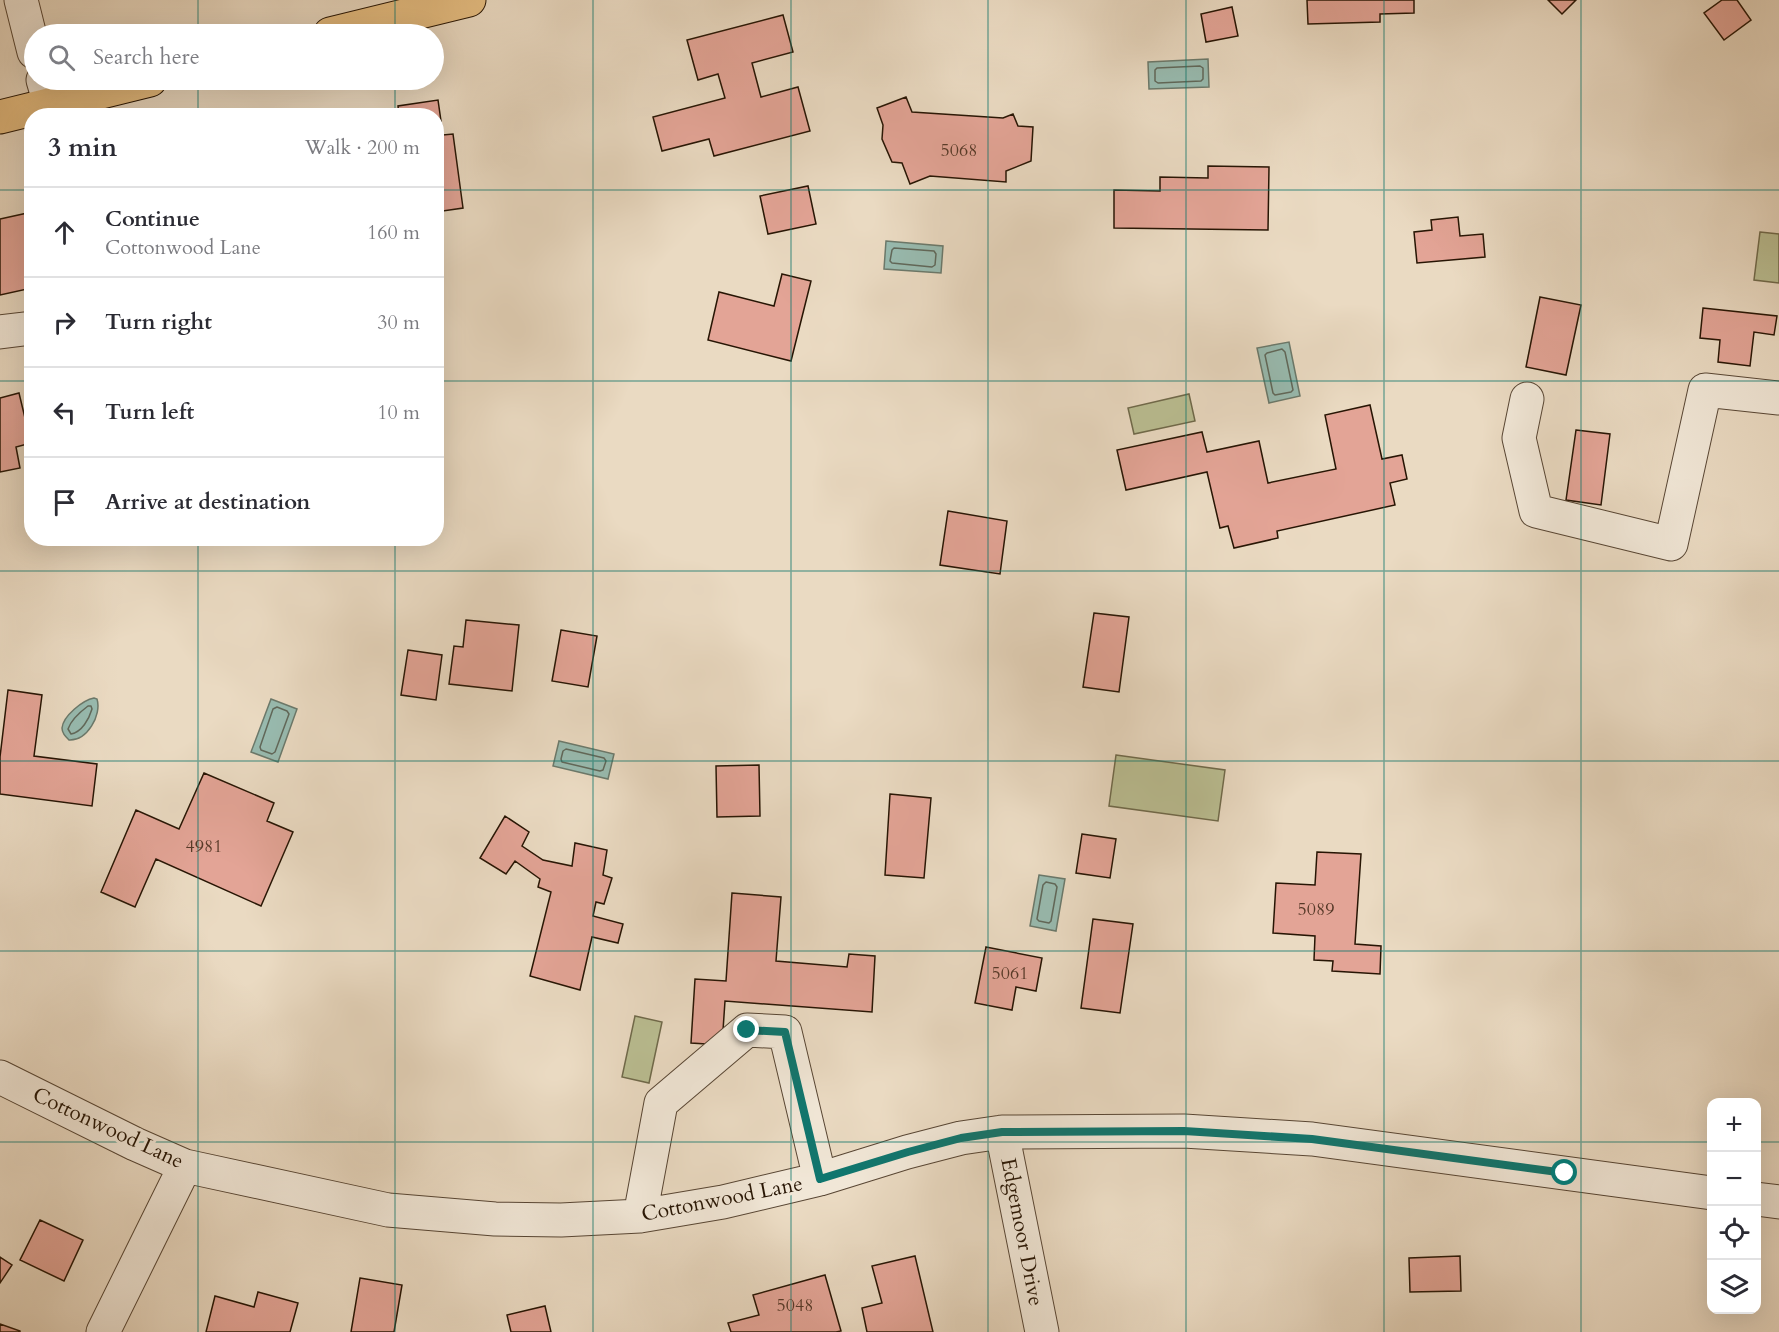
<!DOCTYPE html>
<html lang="en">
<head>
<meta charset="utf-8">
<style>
  :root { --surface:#fff; --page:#f2f2f3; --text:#2b2b33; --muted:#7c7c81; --line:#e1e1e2 }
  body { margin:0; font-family:Cardo,serif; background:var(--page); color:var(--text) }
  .controls { position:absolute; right:18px; bottom:18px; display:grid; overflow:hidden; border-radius:12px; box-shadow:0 6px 24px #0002 }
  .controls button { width:54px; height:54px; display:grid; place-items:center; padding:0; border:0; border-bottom:2px solid var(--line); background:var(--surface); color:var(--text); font:30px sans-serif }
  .stop { position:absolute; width:18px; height:18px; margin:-14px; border:4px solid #0f766e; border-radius:50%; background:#fff }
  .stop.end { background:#0f766e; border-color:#fff; box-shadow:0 2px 6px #0008 }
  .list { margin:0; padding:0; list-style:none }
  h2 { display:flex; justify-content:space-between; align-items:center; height:78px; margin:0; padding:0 24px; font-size:26px }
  h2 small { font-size:20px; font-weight:400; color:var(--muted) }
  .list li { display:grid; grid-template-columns:39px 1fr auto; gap:18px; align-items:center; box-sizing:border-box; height:90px; padding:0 24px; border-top:2px solid var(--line) }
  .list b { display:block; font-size:22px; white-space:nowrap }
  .list p { margin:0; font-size:20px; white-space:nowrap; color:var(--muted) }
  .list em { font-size:20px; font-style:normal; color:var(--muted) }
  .icon { flex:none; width:33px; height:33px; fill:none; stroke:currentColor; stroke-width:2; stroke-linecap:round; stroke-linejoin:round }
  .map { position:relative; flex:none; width:1779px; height:1332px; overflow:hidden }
  .search { position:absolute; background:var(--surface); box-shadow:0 6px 24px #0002; left:24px; top:24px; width:420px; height:66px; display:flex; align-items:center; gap:15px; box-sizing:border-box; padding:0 21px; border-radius:33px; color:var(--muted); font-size:22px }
  .panel { position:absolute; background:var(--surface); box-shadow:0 6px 24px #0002; left:24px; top:108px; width:420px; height:438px; border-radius:24px }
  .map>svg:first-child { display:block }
  .green { fill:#babe92; stroke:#706a4b; stroke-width:1.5 }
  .water { fill:#98bbb0; stroke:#6b796b; stroke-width:1.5 }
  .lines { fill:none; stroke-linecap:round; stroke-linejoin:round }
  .shore { stroke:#60685a; stroke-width:1.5 }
  .building { fill:#e3a496; stroke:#271504; stroke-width:1.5 }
  .minor-casing { stroke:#584634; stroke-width:35 }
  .major-casing { stroke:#271504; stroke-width:35 }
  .minor { stroke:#f1e7d7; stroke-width:33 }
  .major { stroke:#e5bd81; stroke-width:33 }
  .route { stroke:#0f766e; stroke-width:8 }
  .grid { fill:none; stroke:#0f766e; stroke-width:1.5; stroke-opacity:0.55 }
  .labels { text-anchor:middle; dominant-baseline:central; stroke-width:6; stroke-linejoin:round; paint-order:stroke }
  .number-label { font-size:18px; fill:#563928 }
  .street-label { font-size:21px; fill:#271504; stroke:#f1e7d7 }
</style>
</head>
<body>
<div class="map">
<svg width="1779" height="1332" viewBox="0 0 1779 1332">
  <rect width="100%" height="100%" fill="#eadac2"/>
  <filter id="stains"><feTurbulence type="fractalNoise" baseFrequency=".00333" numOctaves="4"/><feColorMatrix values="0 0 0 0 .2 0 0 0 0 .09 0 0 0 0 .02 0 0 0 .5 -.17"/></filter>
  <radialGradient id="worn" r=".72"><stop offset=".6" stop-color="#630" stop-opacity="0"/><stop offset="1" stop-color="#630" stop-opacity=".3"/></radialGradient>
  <path class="green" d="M1760,232L1779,234V283L1754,280Z
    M1189,394L1195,421L1134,434L1128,408Z
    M1116,755L1225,770L1218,821L1109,806Z
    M635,1016L662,1022L649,1083L622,1077Z"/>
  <path class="water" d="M1208,59L1209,87L1149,89L1148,62Z
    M886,241L943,246L941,273L884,269Z
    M1289,342L1300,396L1269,403L1257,348Z
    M94,698L97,699C102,715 87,741 69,740C65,736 62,733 62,728C63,716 83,700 94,698Z
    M271,699L297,709L278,762L251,752Z
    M559,741L614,754L608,779L553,766Z
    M1039,875L1065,879L1056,931L1030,926Z"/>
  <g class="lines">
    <path class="shore" d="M1200,66L1203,68V79L1201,81L1158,83L1155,81V70L1157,68Z
      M894,248L934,251L936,254L935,265L932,267L892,263L890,261L892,250Z
      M1282,349L1285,352L1293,390L1291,392L1275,395L1273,393L1265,355L1267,353Z
      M88,706H91L92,709C89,719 82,732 71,734L68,729C71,720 80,712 88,706Z
      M277,707L287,711L289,714L275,752L272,754L261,750L260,747L273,709Z
      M566,749L604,758L606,761L603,770L600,771L562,762L561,759L563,751Z
      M1046,882L1055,884L1057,887L1051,921L1049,923L1039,921L1037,919L1043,885Z"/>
  </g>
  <path class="building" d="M1307,0H1414V13L1380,14V22L1308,24Z
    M1548,0H1576L1562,14Z
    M1722,0H1737L1751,20L1724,40L1704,13Z
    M1232,7L1238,36L1206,42L1201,14Z
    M783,15L793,52L752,63L761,97L798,87L810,131L714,156L709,139L662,151L653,117L725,98L718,74L698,80L687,40Z
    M906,97L912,112L1003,118L1013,114L1018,126L1033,127L1031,161L1006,171V182L930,176L910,184L902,163L892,162L882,139L883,125L877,108Z
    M438,100L443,135L453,134L463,208L436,212V116H399L398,106Z
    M1208,166L1269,167L1268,230L1114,228V190L1160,191V177L1208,178Z
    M808,186L816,224L768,234L760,196Z
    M32,212V288L0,295V219Z
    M1458,217L1460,236L1483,234L1485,257L1417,263L1414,232L1432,230L1431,220Z
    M782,274L811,281L791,361L708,340L719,292L774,306Z
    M1540,297L1581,305L1566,375L1526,367Z
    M1703,308L1777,316L1774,335L1754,332L1750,366L1718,362L1720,340L1700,338Z
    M19,393L31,443L16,447L20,468L0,472V398Z
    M1370,405L1382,459L1402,455L1407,479L1390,483L1395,505L1277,531L1278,538L1234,548L1228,526L1220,528L1207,472L1126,490L1117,450L1202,432L1207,452L1259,441L1268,483L1336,469L1325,415Z
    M1576,430L1610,434L1601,505L1566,500Z
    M948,511L1007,521L1000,574L940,565Z
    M1094,613L1129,617L1119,692L1083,687Z
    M466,620L519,625L512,691L449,684L454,646L463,647Z
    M561,630L597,636L588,687L552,681Z
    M408,650L442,655L436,700L401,695Z
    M8,690L42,695L34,756L97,764L92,806L0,794V757Z
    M759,765L760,816L717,817L716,766Z
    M204,773L274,803L267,821L293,832L261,906L156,859L135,907L101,892L136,810L179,829Z
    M890,794L931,798L924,878L885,875Z
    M505,816L529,832L522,846L543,860L572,866L575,843L607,850L603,875L612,878L604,904L596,902L593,916L623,924L618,943L592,937L580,990L530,976L551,892L538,887L540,879L515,861L506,874L480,858Z
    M1082,834L1116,839L1110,878L1076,873Z
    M1317,852L1361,854L1355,944L1381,946L1380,974L1332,971L1333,961L1314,960L1315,936L1273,933L1276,883L1315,885Z
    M732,893L781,897L776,961L847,967L849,954L875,956L872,1012L725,1001L722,1045L691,1043L695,979L726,981Z
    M1093,919L1133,924L1120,1013L1081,1008Z
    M986,947L1042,958L1036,991L1016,987L1012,1010L975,1003Z
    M40,1220L83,1240L64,1281L20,1260Z
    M915,1256L933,1332H867L862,1308L882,1303L872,1266Z
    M1460,1256L1461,1291L1410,1292L1409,1258Z
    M0,1257L12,1265L0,1283Z
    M825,1275L841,1331L836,1332H731L728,1323L759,1315L753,1295Z
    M360,1278L402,1285L394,1332H351Z
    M258,1292L298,1303L290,1332H206L215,1296L254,1307Z
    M545,1306L551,1332H511L507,1315Z
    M0,1324L20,1331V1332H0Z"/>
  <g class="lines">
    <defs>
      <path id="minor" d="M21,0L34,52
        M43,80L50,104
        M0,332L32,328
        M1527,399L1519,438L1536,511L1671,544L1705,390L1779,398
        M0,1077L135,1144L185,1166L388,1210L495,1219L561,1220L640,1216L723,1202L820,1179L907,1152L961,1138L1002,1132L1184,1131L1312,1139L1712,1193
        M1002,1132L1042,1332
        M1756,1199L1779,1202
        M640,1216L661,1103L747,1030L785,1032L820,1179
        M103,1332L185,1166"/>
      <path id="major" d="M330,34L469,0
        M0,117L150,80"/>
    </defs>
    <use href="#minor" class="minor-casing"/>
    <use href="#major" class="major-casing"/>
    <use href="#minor" class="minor"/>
    <use href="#major" class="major"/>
  </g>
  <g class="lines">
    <path class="route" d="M747,1030L785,1032L820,1179L908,1152L961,1138L1002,1132L1184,1131L1312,1139L1565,1173"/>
  </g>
  <path class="grid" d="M198,0V34M395,0V34M593,0V1332M791,0V1332M988,0V1332M1186,0V1332M1384,0V1332M1581,0V1332M198,80V116M395,80V116M0,190H32M436,190H1779M0,381H32M436,381H1779M198,538V1332M395,538V1332M0,571H1779M0,761H1779M0,951H1779M0,1142H1712M1756,1142H1779"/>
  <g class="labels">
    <g class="number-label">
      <text x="959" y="150">5068</text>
      <text x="204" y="846">4981</text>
      <text x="1316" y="909">5089</text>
      <text x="1010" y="973">5061</text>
      <text x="795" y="1305">5048</text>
    </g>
    <g class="street-label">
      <text transform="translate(108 1128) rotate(25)">Cottonwood Lane</text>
      <text transform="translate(722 1199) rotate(-11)">Cottonwood Lane</text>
      <text transform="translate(1022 1232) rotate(79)">Edgemoor Drive</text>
    </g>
  </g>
  <rect width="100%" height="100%" filter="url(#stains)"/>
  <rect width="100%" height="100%" fill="url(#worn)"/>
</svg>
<div class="controls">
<button>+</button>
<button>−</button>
<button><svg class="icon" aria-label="locate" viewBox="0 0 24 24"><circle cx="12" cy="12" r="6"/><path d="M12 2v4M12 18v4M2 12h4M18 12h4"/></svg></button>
<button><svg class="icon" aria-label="layers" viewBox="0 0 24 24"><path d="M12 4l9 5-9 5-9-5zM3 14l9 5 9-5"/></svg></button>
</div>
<div class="stop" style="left:1565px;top:1173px"></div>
<div class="stop end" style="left:747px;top:1030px"></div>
<div class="search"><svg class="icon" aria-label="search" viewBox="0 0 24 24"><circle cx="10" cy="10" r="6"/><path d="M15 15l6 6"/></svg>Search here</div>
<section class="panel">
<h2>3 min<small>Walk · 200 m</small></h2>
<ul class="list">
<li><svg class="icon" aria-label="ahead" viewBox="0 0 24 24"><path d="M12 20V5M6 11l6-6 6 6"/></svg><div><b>Continue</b><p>Cottonwood Lane</p></div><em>160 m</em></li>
<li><svg class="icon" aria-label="right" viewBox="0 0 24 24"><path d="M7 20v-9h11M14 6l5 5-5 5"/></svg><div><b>Turn right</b></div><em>30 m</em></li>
<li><svg class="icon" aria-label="left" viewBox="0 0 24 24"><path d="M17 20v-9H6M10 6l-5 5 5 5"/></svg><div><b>Turn left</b></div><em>10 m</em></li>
<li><svg class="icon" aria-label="arrive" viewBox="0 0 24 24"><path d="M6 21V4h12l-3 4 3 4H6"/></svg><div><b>Arrive at destination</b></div></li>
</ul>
</section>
</div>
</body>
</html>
